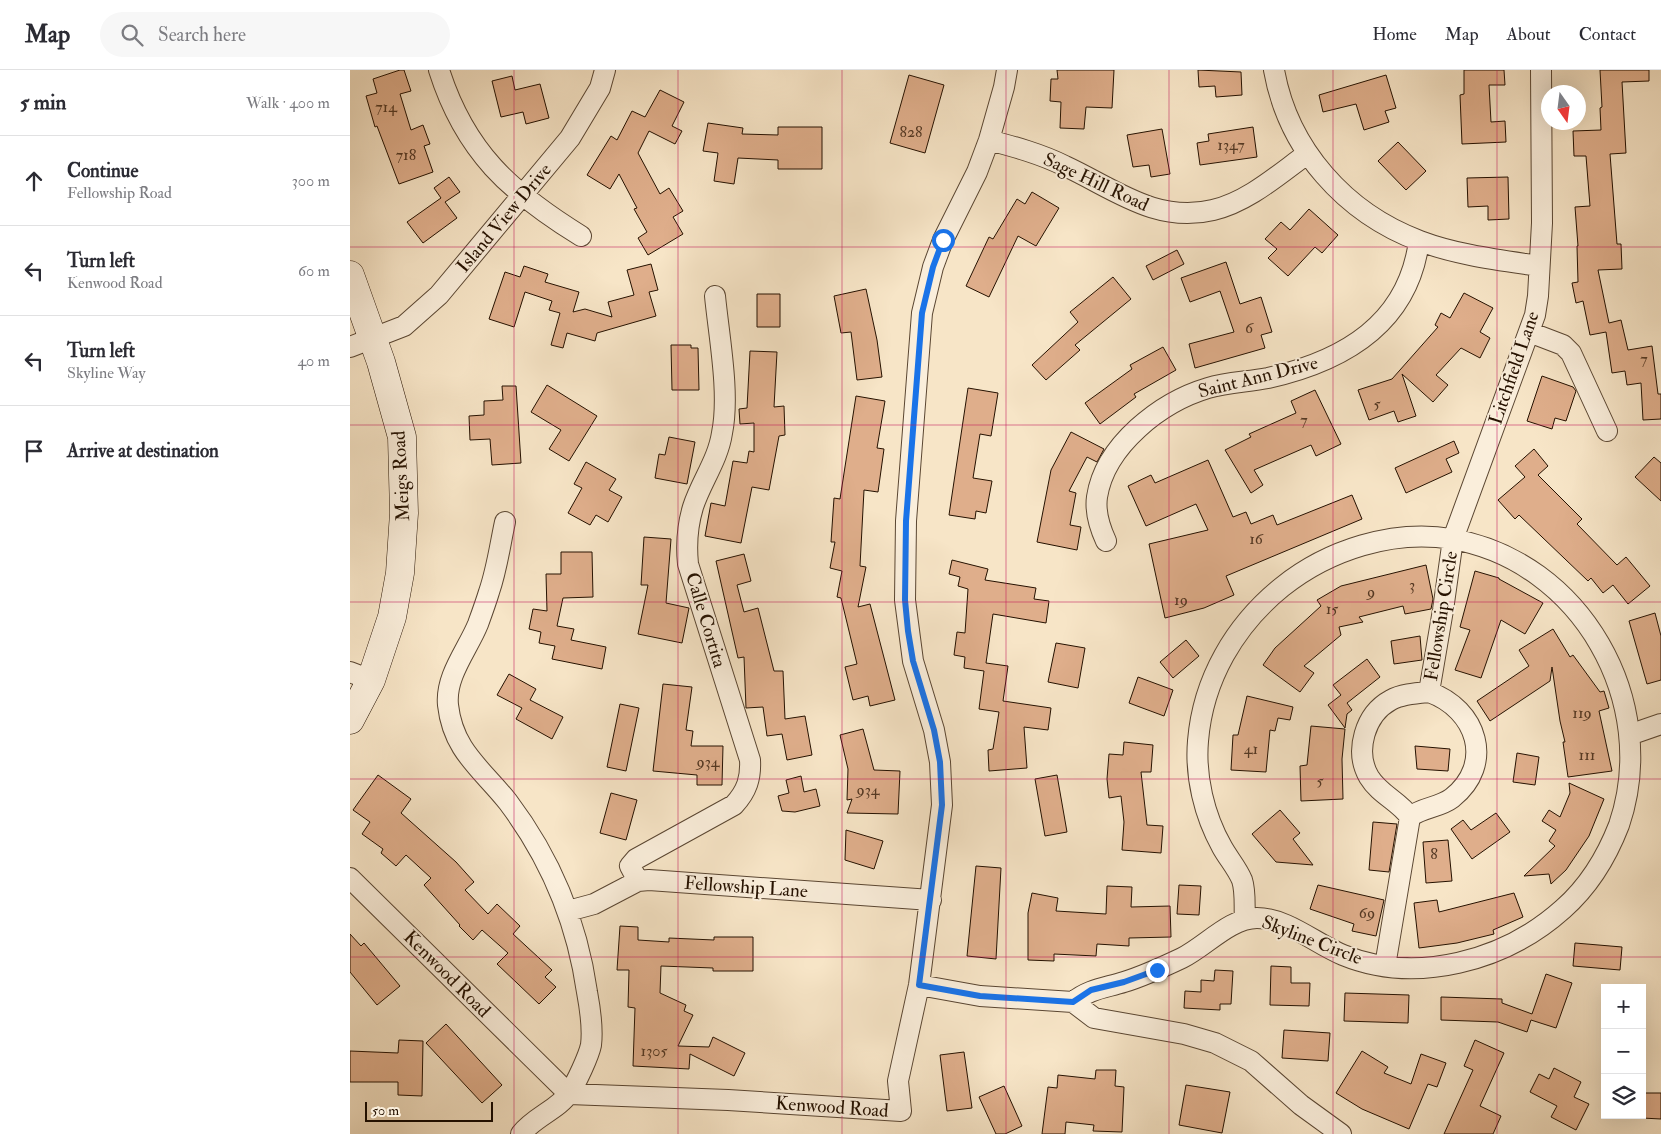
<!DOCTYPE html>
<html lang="en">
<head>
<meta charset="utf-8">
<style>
  :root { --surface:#fff; --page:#f7f7f7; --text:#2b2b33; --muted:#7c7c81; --line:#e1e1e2 }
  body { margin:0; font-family:"IM FELL Double Pica",serif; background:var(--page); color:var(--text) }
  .controls { position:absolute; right:15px; bottom:15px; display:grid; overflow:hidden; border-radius:0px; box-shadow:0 5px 20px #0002 }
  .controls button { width:45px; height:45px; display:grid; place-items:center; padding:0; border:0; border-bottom:1px solid var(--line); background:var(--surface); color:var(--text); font:25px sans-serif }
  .compass { position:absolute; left:1191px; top:15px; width:45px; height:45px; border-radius:50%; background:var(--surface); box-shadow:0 5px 20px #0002; rotate:166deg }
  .scale { position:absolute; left:15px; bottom:12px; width:128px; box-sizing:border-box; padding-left:5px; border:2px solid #251100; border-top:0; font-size:14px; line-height:18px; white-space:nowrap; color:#251100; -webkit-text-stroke:4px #faeedb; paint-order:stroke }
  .stop { position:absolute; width:15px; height:15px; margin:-11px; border:4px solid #1a73e8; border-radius:50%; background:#fff }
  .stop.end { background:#1a73e8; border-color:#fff; box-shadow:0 1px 5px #0008 }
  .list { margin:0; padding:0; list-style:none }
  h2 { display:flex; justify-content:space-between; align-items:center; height:65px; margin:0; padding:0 20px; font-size:21px }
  h2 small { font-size:16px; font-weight:400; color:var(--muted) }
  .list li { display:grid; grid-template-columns:32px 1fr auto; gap:15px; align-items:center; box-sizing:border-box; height:90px; padding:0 20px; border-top:1px solid var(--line) }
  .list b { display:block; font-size:19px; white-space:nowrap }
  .list p { margin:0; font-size:16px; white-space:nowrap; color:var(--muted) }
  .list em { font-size:16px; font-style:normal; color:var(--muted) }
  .icon { flex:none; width:28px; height:28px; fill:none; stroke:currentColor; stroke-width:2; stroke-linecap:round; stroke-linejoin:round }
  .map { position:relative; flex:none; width:1311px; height:1064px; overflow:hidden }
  header { display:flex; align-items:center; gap:30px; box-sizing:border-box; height:70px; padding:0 25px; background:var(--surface); border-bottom:1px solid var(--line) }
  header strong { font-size:24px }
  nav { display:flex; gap:28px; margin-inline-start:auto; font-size:18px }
  .search { width:350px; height:45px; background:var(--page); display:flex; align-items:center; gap:12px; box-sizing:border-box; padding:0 18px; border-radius:28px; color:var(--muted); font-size:19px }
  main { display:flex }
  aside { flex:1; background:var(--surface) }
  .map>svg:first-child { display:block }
  .building { fill:#dfae8b; stroke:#251100 }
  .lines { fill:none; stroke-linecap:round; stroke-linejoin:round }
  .minor-casing { stroke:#5a4632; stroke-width:22 }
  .secondary-casing { stroke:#251100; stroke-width:29 }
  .minor { stroke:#faeedb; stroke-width:20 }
  .secondary { stroke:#faeedb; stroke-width:28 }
  .route { stroke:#1a73e8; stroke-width:6 }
  .grid { fill:none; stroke:#c2185b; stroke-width:1; stroke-opacity:0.55 }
  .labels { text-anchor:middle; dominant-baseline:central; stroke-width:4; stroke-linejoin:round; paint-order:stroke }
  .number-label { font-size:16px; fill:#543823 }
  .street-label { font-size:19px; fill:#251100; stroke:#faeedb }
</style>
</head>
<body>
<header>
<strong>Map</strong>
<div class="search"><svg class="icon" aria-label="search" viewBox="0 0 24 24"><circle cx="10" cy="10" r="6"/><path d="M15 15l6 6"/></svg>Search here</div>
<nav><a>Home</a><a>Map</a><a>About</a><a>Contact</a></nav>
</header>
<main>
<aside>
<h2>5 min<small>Walk · 400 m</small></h2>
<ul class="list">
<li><svg class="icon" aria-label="ahead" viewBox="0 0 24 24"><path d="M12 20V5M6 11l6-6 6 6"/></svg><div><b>Continue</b><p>Fellowship Road</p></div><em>300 m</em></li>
<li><svg class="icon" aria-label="left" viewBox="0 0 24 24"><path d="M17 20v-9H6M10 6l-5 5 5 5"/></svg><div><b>Turn left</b><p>Kenwood Road</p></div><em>60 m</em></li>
<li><svg class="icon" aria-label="left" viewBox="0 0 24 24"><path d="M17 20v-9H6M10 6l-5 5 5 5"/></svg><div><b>Turn left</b><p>Skyline Way</p></div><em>40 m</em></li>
<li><svg class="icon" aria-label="arrive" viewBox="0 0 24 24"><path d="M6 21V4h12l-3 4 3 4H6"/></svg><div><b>Arrive at destination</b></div></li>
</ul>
</aside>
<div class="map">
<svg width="1311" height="1064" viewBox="0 0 1311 1064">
  <rect width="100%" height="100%" fill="#f7e5c7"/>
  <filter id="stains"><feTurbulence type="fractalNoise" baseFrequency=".004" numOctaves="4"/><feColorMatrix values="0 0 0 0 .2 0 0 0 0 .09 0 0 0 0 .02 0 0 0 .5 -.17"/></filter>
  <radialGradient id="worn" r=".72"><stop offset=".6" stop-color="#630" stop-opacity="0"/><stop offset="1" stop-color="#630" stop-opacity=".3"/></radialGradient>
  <path class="building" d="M50,0H54L61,21L50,24L61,60L73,55L80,74L74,76L83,102L49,114L27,56L25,57L16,26L27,23L23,9Z
    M707,0H764L762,38L736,37L734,59L710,58L711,32L700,31L701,9H708Z
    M848,0L891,2L892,25L866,27L865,16L849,17Z
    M1114,0H1154L1155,15H1139L1141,52L1155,51L1156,72L1112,74L1110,25L1114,24Z
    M1250,0H1299V11L1272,12L1276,83L1260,84L1267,174H1271L1272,199L1248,200L1259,253L1271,250L1278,280L1302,276L1308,324H1311V349L1293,350L1291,313L1277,315L1275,301L1262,303L1256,262L1240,265L1233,231L1226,233L1222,213L1228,212L1227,176H1228L1225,137L1240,136L1236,86H1224L1223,61L1251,60L1250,38L1252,37Z
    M559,5L594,15L575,83L540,73Z
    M1036,5L1046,38L1035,41L1039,52L1014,60L1006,34L973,42L969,25Z
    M162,6L165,20L190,14L199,48L176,54L173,42L151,47L142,11Z
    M310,20L334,32L322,56L332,61L325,74L299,61L288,83L310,124L319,118L333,141L323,147L333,164L298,185L288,168L297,162L284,139L287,138L269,104L260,119L237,105L261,66L267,70L282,41L295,47Z
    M358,53L393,58L392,64L428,65V57H472V99H428V90L388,88L384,114L364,111L368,83L353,81Z
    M903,57L907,87L850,95L847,73L859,71L858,64Z
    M812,59L820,104L801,107L799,95L783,97L777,65Z
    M1048,72L1076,101L1056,120L1028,91Z
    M99,107L110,122L95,132L107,148L73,173L57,152L91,128L84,118Z
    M1158,107L1159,149L1138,150V136L1118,137L1117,108Z
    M682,122L709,138L686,176L668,166L639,227L616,216L639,167L643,169L667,129L675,134Z
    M959,139L988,165L972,183L965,177L938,206L918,188L927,179L915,169L931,152L940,160Z
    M827,180L834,194L803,210L796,196Z
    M876,192L890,234L911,227L922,262L911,265L915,278L845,298L839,274L884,262L870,221L840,232L831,208Z
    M301,194L308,220L299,222L306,246L247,263L245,271L217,263L213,278L201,275L210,243L199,240L202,231L175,222L164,257L139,249L155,202L170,207L174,196L198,204L195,212L229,222L223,242L235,239L262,247L258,232L284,225L277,200Z
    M763,207L781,229L725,275L730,280L696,310L682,295L728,252L720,242Z
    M516,219L527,270L532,307L507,310L501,262L491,263L484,226Z
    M1114,223L1143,238L1130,262L1140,268L1130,288L1111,278L1086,305L1098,315L1083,332L1052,304L1066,346L1048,352L1044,341L1019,350L1008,320L1042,309L1088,257L1085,255L1091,243L1100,248Z
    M407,224H430V257H407Z
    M321,275H341V278H348L349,320H322Z
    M813,277L826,300L784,324L786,327L750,354L735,333L782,299L780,295Z
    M400,281L427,282L424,337L434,336L435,365L429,366L419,420L402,417L391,473L355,466L361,433L375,436L383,391L397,393L399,381L404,382V353L390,354L389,339L397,338Z
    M1192,306L1223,317L1226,321L1216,351L1205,348L1202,359L1177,351Z
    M197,315L247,346L219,391L199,379L211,360L181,342Z
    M152,316H166L171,393L142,395L140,369L120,370L119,346L134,345V331L153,330Z
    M618,318L648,323L641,366L630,364L623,408L642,411L636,443L626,441L625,449L599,445Z
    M965,320L991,374L966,386L961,375L904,400L913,415L901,423L875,380L901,367L899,364L946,343L941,331Z
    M506,326L535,331L527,378L534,379L528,422L514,420L510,496L516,497L508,537L520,534L545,630L520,636L518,626L503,630L495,597L507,594L491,528L487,527L492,501L480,498L485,472H481L484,428L490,429Z
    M721,362L754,379L747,392L737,387L719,421L726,423L720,455L731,457L727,480L687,472L701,400Z
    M319,367L345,372L337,414L305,408L309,384L315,385Z
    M1104,371L1109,383L1096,389L1102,402L1056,423L1045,398Z
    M1184,379L1198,396L1188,405L1232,449L1227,454L1267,495L1276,487L1300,516L1278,534L1263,515L1253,523L1241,508L1238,511L1169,445L1165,449L1148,430L1175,407L1165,396Z
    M1304,387L1311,393V431L1285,407Z
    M858,390L883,447L896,442L901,454L923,445L927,455L1002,425L1012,449L876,506L884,525L854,538L815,548L799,474L858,460L846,434L796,456L778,416L801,405L805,413Z
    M236,392L266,409L259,420L272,427L258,452L246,445L240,455L218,443L232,418L224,414Z
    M294,467L321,469L316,533L339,538L332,573L288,564L298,515H291Z
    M211,482H242L243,527L213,528L207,556L224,559L221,570L256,577L252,599L202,589L205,576L189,573L191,562L179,559L183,539L197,541L196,504H211Z
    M394,484L401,511L387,515L394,542L408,538L424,601H433L435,649L455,646L462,685L437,690L432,664L417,666L413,637L396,638L394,587L388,588L366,491Z
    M602,490L638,499L635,510L686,518L684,529L699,531L696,553L643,544L636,593L658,596L653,631L701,638L698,660L674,657L677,698L639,701L638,680L643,679L649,642L629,639L634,601L614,598L615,587L604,585L607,562L615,563L618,519L608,516L610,507L599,504Z
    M1076,495L1083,529L1081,539L1055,544L1053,536L1009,547L1013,552L989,557L991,565L954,596L964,603L950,622L913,595L925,578L971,536L967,530L991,516Z
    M1125,501L1149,508V509L1193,533L1175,564L1151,550L1131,608L1105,600L1120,560L1110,557Z
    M1305,543L1311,566V610L1297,614L1279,551Z
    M1203,559L1220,587L1223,585L1250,622L1254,621L1259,638L1249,641L1262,701L1218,707L1213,672H1215L1210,651L1202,597L1200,611L1140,651L1127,631L1179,596L1169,580Z
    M1070,566L1072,590L1044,594L1041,571Z
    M836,570L849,586L823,608L810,592Z
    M706,573L735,578L728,618L698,612Z
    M1017,589L1030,607L997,633L1002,640L997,644L995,658L978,635L991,625L983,615Z
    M159,604L186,619L180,630L213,647L202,669L166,649L172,638L147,625Z
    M788,607L823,620L814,646L779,633Z
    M313,614L342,617L336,660L343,661L341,676H373L372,715H347V705L303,701Z
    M897,626L943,637L940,650L928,648L925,661L920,660L916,702L881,700L883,665H888Z
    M270,634L289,638L276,701L257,697Z
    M961,656L995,659L992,689L993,729L951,731L950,696L957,695Z
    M513,659L524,700L550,701L548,744L497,743L502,729L497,730L498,699L490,665Z
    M774,672L803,675L801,702H791L797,755L813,756L811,783L772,780L774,752L771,726L759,728L757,709L759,684L773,685Z
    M1065,676L1100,679L1098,701L1067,699Z
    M1167,683L1189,687L1185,715L1163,712Z
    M28,705L61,729L51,743L106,792L124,812L115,820L138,844L147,834L170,856L163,864L202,900L195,907L206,917L189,934L147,894L158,883L132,860L123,870L109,856L110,855L74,815L81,808L56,785L46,796L31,783L33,779L12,764L20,752L3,740Z
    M707,705L717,762L695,766L685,709Z
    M451,706L454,722L466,719L470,736L445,742L432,741L428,726L439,723L436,710Z
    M1219,713L1254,729L1239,766L1216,800L1201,814L1199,804L1174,806L1205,776L1199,771L1206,760L1192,751L1199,740L1210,747L1220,723Z
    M261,723L287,730L276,770L250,763Z
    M930,740L950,763L943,769L963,795L926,792L902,764Z
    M1146,743L1160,762L1122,789L1101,759L1113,750L1121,760Z
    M1023,752L1047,754L1039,802L1019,800Z
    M496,760L533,771L524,799L495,790Z
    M1098,770L1102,811L1076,813L1073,772Z
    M626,796L651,798L646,889L617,886Z
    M829,815L851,816L849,845L827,844Z
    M968,815L1034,830L1026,866L1002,861L1004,854L960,839Z
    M757,816L782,817L781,837L820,836L821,867L779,868V876L747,874L746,886L704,884V891L678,890V843L682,823L708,828L706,841L756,844Z
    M1164,823L1173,847L1143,860L1144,864L1107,873L1069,878L1064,833L1087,830L1089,842Z
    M270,856L288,857V870L319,872V868L364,870V867H403V901H363V898L311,896L310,923L336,935L334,941L343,945L328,976L359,977L363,967L395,983L384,1006L340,984L339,999L283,996L285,938L278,937L279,900H267Z
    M0,864L11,876L14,873L50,916L27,935L0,902Z
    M1225,873L1272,877L1270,900L1223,896Z
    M921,896L941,897V913H960L959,936L920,935Z
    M865,900L883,901L881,934H870V940L834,938L835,921L851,922V910L864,911Z
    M1196,904L1222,913L1206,958L1181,950L1177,962L1148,952L1091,950V927L1152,929V933L1182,944Z
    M995,923L1059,925L1058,953L994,951Z
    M96,954L152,1015L132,1033L76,973Z
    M934,960L980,963L978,991L932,988Z
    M49,970L73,971L72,1026L48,1025V1012H0V981L48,983Z
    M1125,970L1154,983L1130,1036L1151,1046L1143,1064H1094L1123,1000L1114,996Z
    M1012,981L1038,997L1034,1003L1061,1014L1071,984L1096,993L1087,1017L1078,1014L1059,1059L1012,1039L986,1023Z
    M614,982L622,1038L597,1041L590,985Z
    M1204,998L1231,1012L1224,1027L1239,1034L1226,1060L1201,1047L1207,1036L1180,1022L1189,1004L1199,1009Z
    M746,1000H766L765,1016L774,1017L772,1062L743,1061L744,1055L716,1052L715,1064H692L698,1017L707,1018L708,1005L745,1009Z
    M836,1015L880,1022L872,1063L829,1055Z
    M654,1016L672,1056L655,1064H646L629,1027Z
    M1292,1023H1311V1049L1292,1048Z"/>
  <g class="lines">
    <defs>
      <path id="minor" d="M89,0C115,82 160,122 231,166
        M924,0C938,79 995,143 1070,171C1107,185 1149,190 1189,196
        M639,70C665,77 691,84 715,96C763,118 806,154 863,140C898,132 929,104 957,84
        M1179,262L1213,275L1221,283L1257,361
        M0,277L54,256L89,225L220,68L250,18L255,0
        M155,452C150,475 147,499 139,522C136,532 132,543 128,554C118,579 95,606 98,635C103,681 132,699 158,732C201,789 227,852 237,922C240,938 243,959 241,975C239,985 226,1014 219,1023C209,1039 184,1047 171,1064
        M756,471C750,458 745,441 747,427C755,375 811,332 858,318C877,312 898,312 918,308C994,291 1058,254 1069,171
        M0,602L21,610
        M1282,664L1311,654
        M1060,747C1049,731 1030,725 1019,707C1004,681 1015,644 1041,630C1051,624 1067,623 1079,622
        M0,808L219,1024L378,1030L551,1041L548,1011L569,915L592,735L590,692L584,660L563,591L555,530L556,451L572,243L583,197L593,170L627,102L639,70L654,17L657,0
        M288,811L280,796L286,789L384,735C397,721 401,708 400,690L338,494C336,474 337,457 343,437C351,412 368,390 372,363C380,324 369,267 365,226
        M218,841L244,834L288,811L299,810L581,830
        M1035,896L1060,747C1072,737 1089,738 1102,728C1145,694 1127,639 1079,622L1093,540L1103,469L1185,245L1188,226L1192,153L1191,0
        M569,915L630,926L723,932L744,948L834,964L865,973L901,991L951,1035L991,1064
        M723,932C739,919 755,918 774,912C794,906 813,897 832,888C856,876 880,848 907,848C937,848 966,874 993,885C1066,915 1155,891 1213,839C1238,817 1257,786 1269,755C1311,632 1231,491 1102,469C1043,459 978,480 932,517C885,555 853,609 848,671C845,706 854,745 872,777C878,788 887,798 892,810C896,822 894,837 895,849"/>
      <path id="secondary" d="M0,205L31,292L52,367L54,443L50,503L42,547L21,610L0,650"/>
    </defs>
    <use href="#minor" class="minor-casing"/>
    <use href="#secondary" class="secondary-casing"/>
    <use href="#minor" class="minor"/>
    <use href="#secondary" class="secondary"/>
  </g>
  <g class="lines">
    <path class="route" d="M593,170L583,197L572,243L556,451L555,530L558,561L563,591L584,660L590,692L592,735L569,915L630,926L723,932L741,920L774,912L807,900"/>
  </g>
  <path class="grid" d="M164,0V1064M328,0V1064M492,0V1064M656,0V1064M819,0V1064M983,0V1064M1147,0V1064M0,177H1311M0,355H1311M0,532H1311M0,709H1311M0,887H1311"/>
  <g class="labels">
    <g class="number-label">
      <text x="36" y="37">714</text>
      <text x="561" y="62">828</text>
      <text x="881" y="75">1347</text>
      <text x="56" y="85">718</text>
      <text x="899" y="258">6</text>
      <text x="1294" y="289">7</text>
      <text x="1027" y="334">5</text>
      <text x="954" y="350">7</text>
      <text x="906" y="469">16</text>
      <text x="1062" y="515">3</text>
      <text x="1021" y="522">9</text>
      <text x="831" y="530">19</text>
      <text x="982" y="539">15</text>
      <text x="1232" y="643">119</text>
      <text x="901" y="679">41</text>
      <text x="1237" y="685">111</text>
      <text x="358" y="692">934</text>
      <text x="970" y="711">5</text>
      <text x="518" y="720">934</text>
      <text x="1084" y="784">8</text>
      <text x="1017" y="843">69</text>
      <text x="304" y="981">1305</text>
    </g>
    <g class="street-label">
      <text transform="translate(746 112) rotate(25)">Sage Hill Road</text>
      <text transform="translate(154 148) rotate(-50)">Island View Drive</text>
      <text transform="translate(1164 298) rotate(-71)">Litchfield Lane</text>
      <text transform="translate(908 307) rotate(-14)">Saint Ann Drive</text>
      <text transform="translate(51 406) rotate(-93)">Meigs Road</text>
      <text transform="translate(1091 546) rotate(-81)">Fellowship Circle</text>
      <text transform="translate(356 550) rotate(73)">Calle Cortita</text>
      <text transform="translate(396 817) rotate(4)">Fellowship Lane</text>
      <text transform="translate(962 870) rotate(21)">Skyline Circle</text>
      <text transform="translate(97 904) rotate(45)">Kenwood Road</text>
      <text transform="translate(482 1037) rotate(4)">Kenwood Road</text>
    </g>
  </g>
  <rect width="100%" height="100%" filter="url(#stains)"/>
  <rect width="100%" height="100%" fill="url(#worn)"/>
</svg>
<div class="controls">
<button>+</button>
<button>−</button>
<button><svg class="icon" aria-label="layers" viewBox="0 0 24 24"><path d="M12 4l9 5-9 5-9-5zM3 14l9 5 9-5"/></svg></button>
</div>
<svg class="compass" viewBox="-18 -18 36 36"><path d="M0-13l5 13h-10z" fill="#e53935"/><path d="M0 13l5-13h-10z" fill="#7c7c81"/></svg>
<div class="scale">50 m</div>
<div class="stop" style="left:593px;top:170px"></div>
<div class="stop end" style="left:807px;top:900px"></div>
</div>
</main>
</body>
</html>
